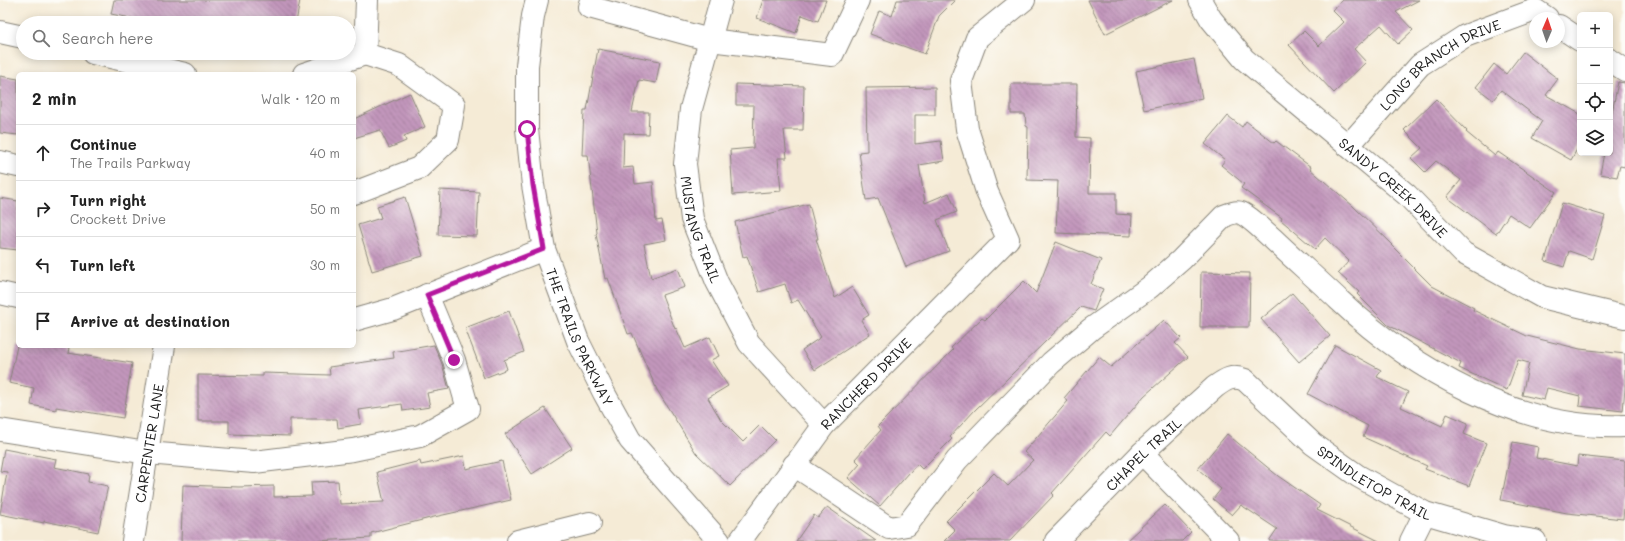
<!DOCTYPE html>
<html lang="en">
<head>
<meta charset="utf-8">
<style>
  :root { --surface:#fff; --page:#f6f6f6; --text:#222; --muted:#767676; --line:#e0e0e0 }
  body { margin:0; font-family:Mali,sans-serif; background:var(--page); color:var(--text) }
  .controls { position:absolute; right:12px; top:12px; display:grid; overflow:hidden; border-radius:6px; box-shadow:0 2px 10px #0003 }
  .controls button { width:36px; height:36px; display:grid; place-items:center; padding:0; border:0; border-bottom:1px solid var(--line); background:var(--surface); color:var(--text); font:20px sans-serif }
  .compass { position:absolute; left:1529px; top:12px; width:36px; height:36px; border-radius:50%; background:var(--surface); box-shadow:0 2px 10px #0003; rotate:2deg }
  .stop { position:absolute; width:12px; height:12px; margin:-9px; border:3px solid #b5179e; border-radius:50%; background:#fff }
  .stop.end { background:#b5179e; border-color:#fff; box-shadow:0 1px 4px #0008 }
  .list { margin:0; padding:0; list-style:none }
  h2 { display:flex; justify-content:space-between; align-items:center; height:52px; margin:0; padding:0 16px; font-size:17px }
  h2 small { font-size:13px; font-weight:400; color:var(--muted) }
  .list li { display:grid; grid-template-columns:26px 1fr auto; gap:12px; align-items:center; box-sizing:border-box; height:56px; padding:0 16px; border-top:1px solid var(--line) }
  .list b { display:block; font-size:15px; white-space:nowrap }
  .list p { margin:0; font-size:13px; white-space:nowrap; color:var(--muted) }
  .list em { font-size:13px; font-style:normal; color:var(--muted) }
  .icon { flex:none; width:22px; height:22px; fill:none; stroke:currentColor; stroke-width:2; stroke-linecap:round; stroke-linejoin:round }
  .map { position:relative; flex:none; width:1625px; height:541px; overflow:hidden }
  .search { position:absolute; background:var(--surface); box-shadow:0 2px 10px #0003; left:16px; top:16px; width:340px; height:44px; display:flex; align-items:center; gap:10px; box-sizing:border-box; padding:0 14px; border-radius:22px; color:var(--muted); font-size:15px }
  .panel { position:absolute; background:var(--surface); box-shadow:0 2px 10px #0003; left:16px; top:72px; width:340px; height:276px; border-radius:6px }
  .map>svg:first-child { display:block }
  .building { fill:url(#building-back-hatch) }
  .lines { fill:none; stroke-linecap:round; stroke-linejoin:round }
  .minor-casing { stroke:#888479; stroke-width:24 }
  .minor { stroke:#fff; stroke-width:22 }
  .route { stroke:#b5179e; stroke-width:5 }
  .labels { text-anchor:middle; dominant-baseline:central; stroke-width:3; stroke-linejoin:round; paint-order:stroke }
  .street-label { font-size:14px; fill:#1c1c1c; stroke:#fdfcf7 }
</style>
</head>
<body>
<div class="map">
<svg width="1625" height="541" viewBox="0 0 1625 541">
  <defs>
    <pattern id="building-back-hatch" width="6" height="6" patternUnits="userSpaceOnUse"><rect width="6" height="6" fill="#c296bc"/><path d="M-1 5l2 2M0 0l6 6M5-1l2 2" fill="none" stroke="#9d7a98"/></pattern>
  </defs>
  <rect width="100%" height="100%" fill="#fdfcf7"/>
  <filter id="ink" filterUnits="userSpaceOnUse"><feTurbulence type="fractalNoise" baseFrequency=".025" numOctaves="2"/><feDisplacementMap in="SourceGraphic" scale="8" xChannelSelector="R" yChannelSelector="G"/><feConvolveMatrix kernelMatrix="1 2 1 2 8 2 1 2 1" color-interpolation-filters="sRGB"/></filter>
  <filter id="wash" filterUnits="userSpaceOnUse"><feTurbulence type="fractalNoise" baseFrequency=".012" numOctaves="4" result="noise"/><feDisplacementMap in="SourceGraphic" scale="16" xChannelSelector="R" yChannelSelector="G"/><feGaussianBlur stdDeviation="0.9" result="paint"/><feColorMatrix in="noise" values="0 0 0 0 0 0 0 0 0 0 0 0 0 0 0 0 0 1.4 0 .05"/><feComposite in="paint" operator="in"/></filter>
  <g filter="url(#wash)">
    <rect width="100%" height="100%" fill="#f5ebd6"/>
    <g id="blocks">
      <path class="building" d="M114,0H300L296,23H156L111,14Z
        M763,0H826L818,21L802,15L796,33L757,18Z
        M897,0H955L939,16L925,54L870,34L879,11L892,16Z
        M1088,0H1173L1105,34Z
        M1343,0H1419L1396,12L1413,30L1398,44L1381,25L1354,49L1366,62L1334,93L1289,45L1304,31L1319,46L1344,22L1332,10Z
        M598,49L660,61L656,83L639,80L632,112H649L648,134L624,133L623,168L633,167L635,184L653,182L656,221L662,220L666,240L644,244L651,278L678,268L685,287L662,295L675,329L676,328L685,348L710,337L719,356L711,360L728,386L708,398L721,420L743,442L760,425L775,440L730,486L696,453L657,390L632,333L628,334L608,278L605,279L596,234L597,233L588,155H582L584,110H587Z
        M1523,52L1558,79L1546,95L1580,114V144L1571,160L1532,138L1542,121L1501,90L1493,100L1476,87L1494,64L1506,74Z
        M1194,59L1202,98L1144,110L1136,71Z
        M0,76L18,79V135L0,133Z
        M1618,82L1625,83V167L1620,166L1617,177L1600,174L1604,153H1610V123Z
        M736,84L804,86L803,130H784L787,158H778L781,191L733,195L730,150L753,148L754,105H736Z
        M1011,84H1077L1076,137L1090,138L1089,193H1116V214L1132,215L1131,236L1056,233L1058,181L1027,180L1028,127L1026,126L1025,114H1011Z
        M935,87V115H915V144L941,141L944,161L919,165L925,203L949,193L957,212L937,220L949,251L906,267L878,198L866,200L859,152L867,151L866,88Z
        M410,93L425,127L404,136L406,141L389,148L380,130L354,138V119Z
        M1436,99L1467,131L1466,132L1495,156L1498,152L1556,192L1530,228L1509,214L1496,234L1447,197L1461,180L1436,161L1425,172L1411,158L1422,148L1404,130Z
        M1228,116L1242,127L1246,121L1274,143L1276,141L1311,167L1310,169L1353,206L1392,244L1391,245L1432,286L1474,308L1473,310L1527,336L1580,349L1625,354V388L1623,411L1579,406L1580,396L1547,388L1544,400L1522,395L1529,363L1518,360L1507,390L1459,368L1461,363L1388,325L1357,294L1359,292L1338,273L1349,261L1325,238L1315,249L1281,220L1282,218L1241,188L1244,184L1221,165L1225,160L1205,144Z
        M440,190L479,192L477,236L438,235Z
        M405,197L423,256L372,271L358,225L381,218L377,206Z
        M0,198L18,201V250L0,248Z
        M1562,203L1605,216L1592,259L1569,251L1564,267L1545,261Z
        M809,204L818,239H816L835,298L852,287L869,315L861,320L870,334L815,370L802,350L821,337L798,300L791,303L785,284L759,292L747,256L743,257L735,222Z
        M1056,242L1101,260L1091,284L1103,289L1094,311L1081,307L975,410L950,437L952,439L922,469L917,464L880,506L848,478L860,464L855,459L881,430L878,426L953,350L951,348L982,318L985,320L1024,281L1036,293Z
        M1201,272L1250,273L1249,327H1200Z
        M1292,293L1330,336L1299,362L1261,319Z
        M509,311L524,352L504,360L507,369L484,378L465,328Z
        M1164,320L1181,338L1175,343L1188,357L1144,396L1110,436L1106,432L1052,493L1054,495L1010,541H944L955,530L946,521L994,473L1008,486L1033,460L1024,452L1068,401L1064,398L1099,357L1111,367Z
        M434,345L442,364L449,389L427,393L430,407L403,411L402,404L359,410L361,424L338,428L337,419H290V436L229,434V421H198V375L263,376V373L330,375L329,367L394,358L393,352Z
        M1335,345L1381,370L1377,377L1408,392L1401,407L1442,426L1447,414L1468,423L1464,434L1486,443L1469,486L1425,469L1427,466L1363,437L1368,426L1308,394Z
        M17,346H61L69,348L68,353L132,363L123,418L56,407V410L31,405L34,388L9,383Z
        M545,408L572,448L532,474L505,434Z
        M1227,434L1278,476L1320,505L1317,510L1379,541H1269L1277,529L1241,505L1232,515L1213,499L1221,489L1198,469Z
        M1513,442L1538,447L1536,458L1577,466L1578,456L1625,461V496L1623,519L1567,513L1501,500Z
        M4,449L56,459L54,467L89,474L88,482L108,486L98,532L44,521V523L0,514L7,472L0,471Z
        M464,456L466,469L502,461L511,500L434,517L371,533V538L317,541H181L183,485L239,487L274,486V497L312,496L311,482L338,481L340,504L384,502L377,472L420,461L421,465Z
        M1165,505L1191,532L1182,541H1126Z
        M827,507L876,541H796L814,515L818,518Z"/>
    </g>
  </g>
  <g filter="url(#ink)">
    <use href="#blocks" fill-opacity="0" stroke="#888479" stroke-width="1"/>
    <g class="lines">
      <defs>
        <g id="minor">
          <path id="s1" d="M537,0L533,16L527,66V129L533,185L544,249L578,341L604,393L630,440L719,541"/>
          <path d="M591,0L589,7L710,40L832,55L858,0"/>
          <path id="s2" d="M721,0L691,109L685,164L692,219L717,282L749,343L824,425"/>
          <path id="s3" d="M1200,0L1211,19L1244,59L1407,195L1463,253L1542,297L1625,317"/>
          <path d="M1559,26L1580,40"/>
          <path d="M0,32L23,37"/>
          <path d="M93,53L185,74"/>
          <path d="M365,54L367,0"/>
          <path d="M1610,60L1625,70"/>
          <path d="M304,74L365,54"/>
          <path id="s4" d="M1348,146L1420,65L1465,36L1535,10L1547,18"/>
          <path d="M0,162L18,166"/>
          <path d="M354,193L419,168L448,140L454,105L399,65L365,54"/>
          <path d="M0,293L18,297"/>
          <path d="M354,320L393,309L544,249"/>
          <path d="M0,430L147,453L254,462L353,450L420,436L468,409L454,360L427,295"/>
          <path d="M1142,453L1228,541"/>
          <path d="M794,465L889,528L907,525L957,460L1051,363L1091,329L1150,287L1181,260L1224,216C1229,214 1236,211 1241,213C1249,216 1265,232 1272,238C1294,259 1317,279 1339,300C1413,370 1520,431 1625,426"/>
          <path id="s5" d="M133,541L164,346"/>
          <path d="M518,541L590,523"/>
          <path id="s6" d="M740,541L824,425L1008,239L987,192L967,129L961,81L977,38L1024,0"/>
          <path id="s7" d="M1056,541L1142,453L1215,387C1226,379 1232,375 1245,380L1313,444L1358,476L1425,513L1504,536L1535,541"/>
          <path d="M1411,541L1425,513"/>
        </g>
      </defs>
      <use href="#minor" class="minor-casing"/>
      <use href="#minor" class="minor"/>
    </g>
  </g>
  <g class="lines" filter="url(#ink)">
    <path class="route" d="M454,360L427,295L544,249L533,185L527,129"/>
  </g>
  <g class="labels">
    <g class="street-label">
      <text stroke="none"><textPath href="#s4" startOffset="125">LONG BRANCH DRIVE</textPath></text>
      <text stroke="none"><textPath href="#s3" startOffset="271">SANDY CREEK DRIVE</textPath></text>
      <text stroke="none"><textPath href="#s2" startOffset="236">MUSTANG TRAIL</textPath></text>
      <text stroke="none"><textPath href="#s1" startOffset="346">THE TRAILS PARKWAY</textPath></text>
      <text stroke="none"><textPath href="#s6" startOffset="202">RANCHERD DRIVE</textPath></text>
      <text stroke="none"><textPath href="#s5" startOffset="99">CARPENTER LANE</textPath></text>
      <text stroke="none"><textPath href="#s7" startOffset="123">CHAPEL TRAIL</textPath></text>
      <text stroke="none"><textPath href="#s7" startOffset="420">SPINDLETOP TRAIL</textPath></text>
    </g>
  </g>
</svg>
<div class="controls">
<button>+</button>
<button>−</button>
<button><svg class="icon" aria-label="locate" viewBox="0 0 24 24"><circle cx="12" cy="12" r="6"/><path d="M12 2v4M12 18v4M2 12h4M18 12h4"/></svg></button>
<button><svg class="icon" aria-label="layers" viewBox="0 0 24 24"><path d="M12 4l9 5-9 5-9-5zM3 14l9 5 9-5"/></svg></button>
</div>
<svg class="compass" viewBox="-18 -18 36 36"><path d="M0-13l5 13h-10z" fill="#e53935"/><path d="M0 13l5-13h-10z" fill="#767676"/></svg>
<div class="stop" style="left:527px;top:129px"></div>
<div class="stop end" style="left:454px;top:360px"></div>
<div class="search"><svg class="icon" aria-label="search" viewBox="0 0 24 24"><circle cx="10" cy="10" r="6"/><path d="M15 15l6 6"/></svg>Search here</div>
<section class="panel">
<h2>2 min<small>Walk · 120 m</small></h2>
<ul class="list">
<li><svg class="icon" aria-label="ahead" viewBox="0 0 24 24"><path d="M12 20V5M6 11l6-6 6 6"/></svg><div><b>Continue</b><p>The Trails Parkway</p></div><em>40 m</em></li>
<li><svg class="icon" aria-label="right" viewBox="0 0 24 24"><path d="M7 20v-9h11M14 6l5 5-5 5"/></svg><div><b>Turn right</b><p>Crockett Drive</p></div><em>50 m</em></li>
<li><svg class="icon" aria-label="left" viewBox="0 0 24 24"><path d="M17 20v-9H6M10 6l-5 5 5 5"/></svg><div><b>Turn left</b></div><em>30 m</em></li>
<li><svg class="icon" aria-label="arrive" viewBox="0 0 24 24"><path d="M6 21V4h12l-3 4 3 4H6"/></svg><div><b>Arrive at destination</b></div></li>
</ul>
</section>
</div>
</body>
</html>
